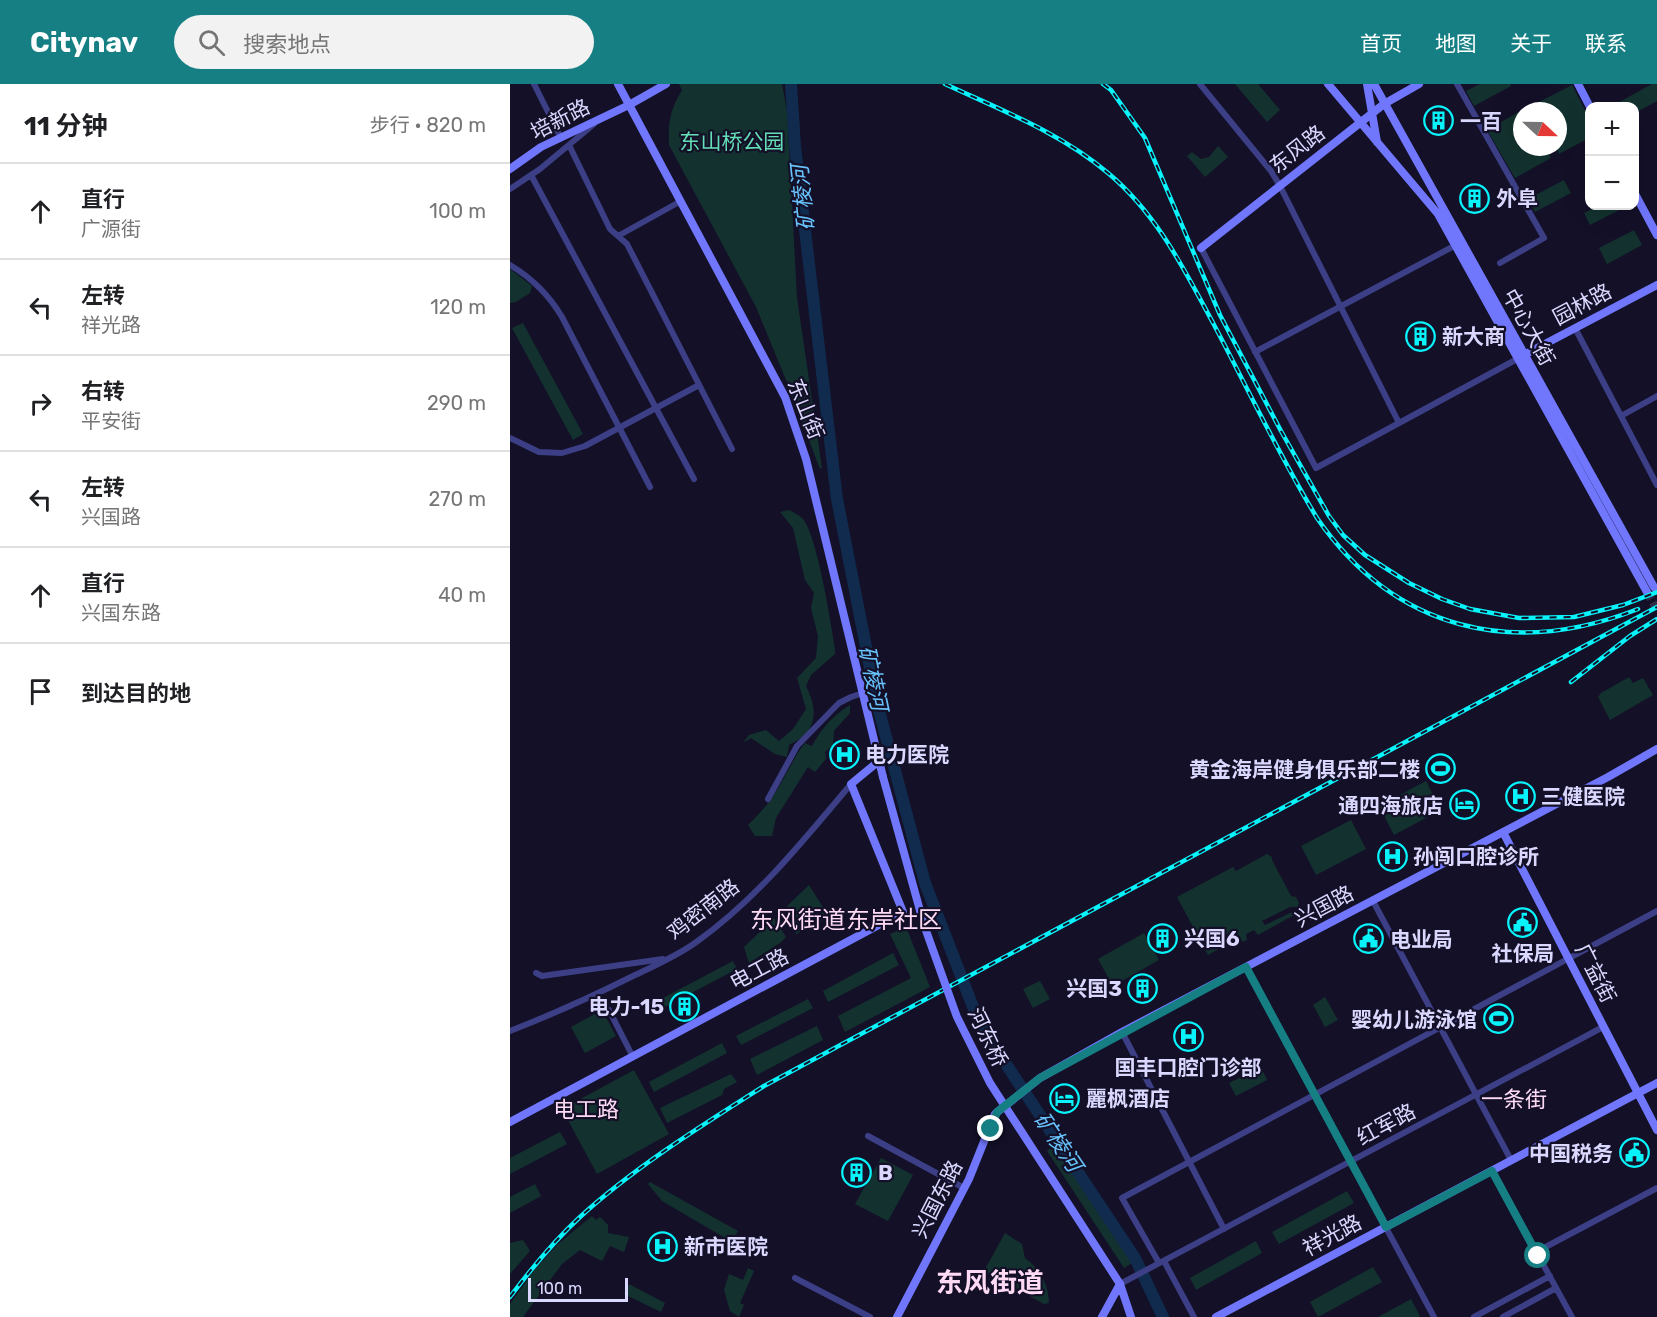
<!DOCTYPE html>
<html lang="zh">
<head>
<meta charset="utf-8">
<style>
  :root { --surface:#fff; --page:#f2f2f2; --text:#202124; --muted:#757577; --line:#e0e0e0; --accent:#157f84 }
  body { margin:0; font-family:Rubik,"Noto Sans SC",sans-serif; background:var(--page); color:var(--text) }
  .controls { position:absolute; right:18px; top:18px; display:grid; overflow:hidden; border-radius:12px; box-shadow:0 6px 24px #0002 }
  .controls button { width:54px; height:54px; display:grid; place-items:center; padding:0; border:0; border-bottom:2px solid var(--line); background:var(--surface); color:var(--text); font:30px sans-serif }
  .compass { position:absolute; left:1003px; top:18px; width:54px; height:54px; border-radius:50%; background:var(--surface); box-shadow:0 6px 24px #0002; rotate:112deg }
  .scale { position:absolute; left:18px; bottom:15px; width:100px; box-sizing:border-box; padding-left:6px; border:3px solid #dad8fe; border-top:0; font-size:16px; line-height:21px; white-space:nowrap; color:#dad8fe; -webkit-text-stroke:4px #131028; paint-order:stroke }
  .stop { position:absolute; width:18px; height:18px; margin:-14px; border:4px solid #157f84; border-radius:50%; background:#fff }
  .stop.end { background:#157f84; border-color:#fff; box-shadow:0 2px 6px #0008 }
  .list { margin:0; padding:0; list-style:none }
  h2 { display:flex; justify-content:space-between; align-items:center; height:78px; margin:0; padding:0 24px; font-size:26px }
  h2 small { font-size:20px; font-weight:400; color:var(--muted) }
  .list li { display:grid; grid-template-columns:39px 1fr auto; gap:18px; align-items:center; box-sizing:border-box; height:96px; padding:0 24px; border-top:2px solid var(--line) }
  .list b { display:block; font-size:22px; white-space:nowrap }
  .list p { margin:0; font-size:20px; white-space:nowrap; color:var(--muted) }
  .list em { font-size:20px; font-style:normal; color:var(--muted) }
  .icon { flex:none; width:33px; height:33px; fill:none; stroke:currentColor; stroke-width:2; stroke-linecap:round; stroke-linejoin:round }
  .map { position:relative; flex:none; width:1147px; height:1233px; overflow:hidden }
  header { display:flex; align-items:center; gap:36px; box-sizing:border-box; height:84px; padding:0 30px; background:var(--accent); color:#fff }
  header strong { font-size:28px }
  nav { display:flex; gap:33px; margin-inline-start:auto; font-size:21px }
  .search { width:420px; height:54px; background:var(--page); display:flex; align-items:center; gap:15px; box-sizing:border-box; padding:0 21px; border-radius:33px; color:var(--muted); font-size:22px }
  main { display:flex }
  aside { flex:1; background:var(--surface) }
  .map>svg:first-child { display:block }
  .green { fill:#13322f }
  .lines { fill:none; stroke-linecap:round; stroke-linejoin:round }
  .river { stroke:#102b4d; stroke-width:12 }
  .secondary-tunnel { stroke:#312e48; stroke-width:8; stroke-dasharray:8 4; stroke-linecap:butt }
  .street { stroke:#3c3f86; stroke-width:6 }
  .secondary { stroke:#7177fc; stroke-width:8 }
  .rail-casing { stroke:#08f3fa; stroke-width:4.5 }
  .rail { stroke:#131028; stroke-width:2; stroke-dasharray:7; stroke-linecap:butt }
  .secondary-bridge { stroke:#7177fc; stroke-width:8 }
  .route { stroke:#157f84; stroke-width:8 }
  .labels { text-anchor:middle; dominant-baseline:central; stroke-width:4.5; stroke-linejoin:round; paint-order:stroke }
  .street-label { font-size:21px; fill:#dad8fe; stroke:#131028 }
  .poi-label { font-size:21px; font-weight:bold; fill:#dad8fe; stroke:#131028; text-anchor:start }
  .park-label { font-size:21px; fill:#64deb7; stroke:#131028 }
  .water-label { font-size:22px; font-style:italic; fill:#68c2fc; stroke:#131028 }
  .neighbourhood-label { font-size:22px; fill:#fedaf4; stroke:#131028 }
  .quarter-label { font-size:24px; fill:#fedaf4; stroke:#131028 }
  .district-label { font-size:27px; font-weight:bold; fill:#fedaf4; stroke:#131028 }
</style>
</head>
<body>
<header>
<strong>Citynav</strong>
<div class="search"><svg class="icon" aria-label="search" viewBox="0 0 24 24"><circle cx="10" cy="10" r="6"/><path d="M15 15l6 6"/></svg>搜索地点</div>
<nav><a>首页</a><a>地图</a><a>关于</a><a>联系</a></nav>
</header>
<main>
<aside>
<h2>11 分钟<small>步行 · 820 m</small></h2>
<ul class="list">
<li><svg class="icon" aria-label="ahead" viewBox="0 0 24 24"><path d="M12 20V5M6 11l6-6 6 6"/></svg><div><b>直行</b><p>广源街</p></div><em>100 m</em></li>
<li><svg class="icon" aria-label="left" viewBox="0 0 24 24"><path d="M17 20v-9H6M10 6l-5 5 5 5"/></svg><div><b>左转</b><p>祥光路</p></div><em>120 m</em></li>
<li><svg class="icon" aria-label="right" viewBox="0 0 24 24"><path d="M7 20v-9h11M14 6l5 5-5 5"/></svg><div><b>右转</b><p>平安街</p></div><em>290 m</em></li>
<li><svg class="icon" aria-label="left" viewBox="0 0 24 24"><path d="M17 20v-9H6M10 6l-5 5 5 5"/></svg><div><b>左转</b><p>兴国路</p></div><em>270 m</em></li>
<li><svg class="icon" aria-label="ahead" viewBox="0 0 24 24"><path d="M12 20V5M6 11l6-6 6 6"/></svg><div><b>直行</b><p>兴国东路</p></div><em>40 m</em></li>
<li><svg class="icon" aria-label="arrive" viewBox="0 0 24 24"><path d="M6 21V4h12l-3 4 3 4H6"/></svg><div><b>到达目的地</b></div></li>
</ul>
</aside>
<div class="map">
<svg width="1147" height="1233" viewBox="0 0 1147 1233">
  <rect width="100%" height="100%" fill="#131028"/>
  <path class="green" d="M169,0H272L277,27L287,214L312,384L310,385L276,296L246,223L159,61C158,38 160,26 172,6Z
    M725,0H748L770,26L757,38Z
    M970,0H1000L1001,2L964,22L956,7Z
    M1142,0H1147V17L1125,29L1124,22H1105L1104,21Z
    M1062,1L1079,34V54L1049,70L1046,63H1048V27H1026L1023,21Z
    M1014,25L1015,27H1012V63H1035L1041,74L1005,94L977,46Z
    M708,62L718,73L695,93L677,72L682,68L691,75L699,73Z
    M1054,96L1061,109L1025,128L1018,115Z
    M1088,122H1117L1080,141L1074,129Z
    M1124,146L1132,161L1097,180L1089,164Z
    M0,185L22,202L20,209L6,218L0,219Z
    M13,239L73,350L63,356L2,244Z
    M279,426C283,428 289,431 292,434C307,449 321,540 325,565V570L301,591L296,602C309,628 307,648 279,661L277,673L265,670L241,654L233,659L239,651L256,646L269,657L283,645L296,625L287,594L306,574L308,552L301,524L304,509L295,496L283,444L270,428Z
    M1119,593L1123,599L1133,594L1143,611L1100,636L1088,613L1091,609Z
    M340,621V629L324,647L323,661L315,668L316,675L305,688L298,683L266,734L262,752H245L238,741C254,726 265,711 275,692C282,680 286,670 295,659L302,662C311,645 323,631 340,621Z
    M916,697L931,726L884,751L869,722Z
    M841,736L856,765L806,791L791,762Z
    M757,770L762,773V776L781,812L786,813L789,819L787,823H780L752,837L755,841L782,828L786,830L748,851L744,846L736,850L737,856L733,858L729,854L698,871L667,813L723,783L726,787Z
    M299,801L316,828L313,836L286,850L274,825Z
    M264,834L276,853L270,859L239,879L234,863Z
    M396,843L420,903L335,948L328,932L401,894L380,850Z
    M634,849L649,876L603,902L588,875Z
    M383,869L389,881L318,918L313,907Z
    M223,877L227,885L155,923L151,915Z
    M530,897L540,915L523,924L513,905Z
    M815,913L828,936L815,943L803,921Z
    M298,915L303,924L231,961L226,952Z
    M92,926L106,952L75,969L61,943Z
    M307,942L313,956L247,991L240,975Z
    M212,959L217,969L144,1008L139,998Z
    M751,983L757,996L726,1012L719,999Z
    M124,986L159,1050L87,1090L52,1025Z
    M221,990L227,998L214,1005L212,1011L157,1039L150,1024Z
    M50,1048L57,1060L0,1090V1074Z
    M544,1061L622,1179L614,1184L537,1067Z
    M371,1074L403,1091L378,1137L345,1120Z
    M140,1098L228,1147L222,1158L152,1117L138,1100Z
    M25,1100L31,1112L0,1129V1113Z
    M837,1107L844,1119L769,1160L762,1148Z
    M82,1132L86,1136L90,1133L98,1141V1149L119,1153L114,1168L100,1162L92,1177L70,1166L52,1180L13,1233H0V1220L25,1185L48,1160Z
    M495,1149L512,1160L515,1174C531,1186 538,1200 539,1219L534,1220L474,1187Z
    M13,1156L20,1167L0,1190V1159Z
    M746,1157L752,1169L686,1206L680,1194Z
    M863,1183L872,1198L808,1233L800,1218Z
    M238,1184L244,1187L230,1219L234,1221L229,1233L220,1227L214,1206L219,1190L233,1196Z
    M119,1200L155,1219L151,1228L114,1210Z
    M901,1215L910,1232L908,1233H868Z"/>
  <g class="lines">
    <path class="river" d="M281,0L285,62L327,415L367,619L415,799L470,941L625,1174L653,1233"/>
    <path class="secondary-tunnel" d="M1137,508L1147,526"/>
    <path class="street" d="M24,0L51,54
      M690,0L761,87L770,102L889,339
      M947,0L1034,154L990,179
      M59,61L100,145L117,160L222,365
      M21,91L184,395
      M0,105L30,85L84,40
      M108,152L171,117
      M691,164L806,384L1009,274
      M0,181C22,194 39,211 52,233L140,403
      M1065,244L1147,401
      M745,268L946,161
      M1111,332L1147,312
      M0,354L29,368L52,369L75,362L189,301
      M258,715L287,662L329,619L341,613L353,609
      M863,817L1001,1076
      M736,883L924,1233
      M26,889L32,892L153,875
      M99,926L123,973
      M0,947C41,931 81,913 121,893C142,883 165,873 185,859C246,816 293,757 341,700
      M612,948L714,1145
      M358,1052L454,1104
      M982,1087L1062,1233
      M1026,1168L1147,1104
      M654,1177L684,1233
      M649,1179L612,1114L1147,827
      M285,1194L360,1233
      M610,1200L1093,943
      M964,1233L1040,1192
      M993,1233L1046,1204"/>
    <path class="secondary" d="M108,0L275,313L296,375L373,693
      M818,0L928,130L1137,508
      M857,0L867,58
      M864,0L1144,503
      M1068,0L1080,23
      M0,85L31,63L119,21L156,0
      M1124,108L1147,151
      M691,164L874,20L909,0
      M1014,271L1147,201
      M993,748L1147,1046
      M0,1038L393,828L341,700L369,677
      M610,1200L621,1233
      M387,1233L459,1095L485,1030L530,994L612,948L1098,693L1147,665
      M592,1233L610,1200
      M706,1233L1147,999"/>
    <defs>
      <path id="rail" d="M435,0C491,26 551,49 598,89C646,129 673,183 702,237C737,303 769,371 807,434C885,547 1004,574 1128,525
        M593,0L601,6L635,54L710,231L771,347L819,432L833,451L855,471L899,499L932,515L960,525L1009,534L1064,533L1113,521L1147,508
        M1061,598L1120,552L1147,535
        M0,1213C21,1185 44,1157 70,1133C125,1083 191,1042 254,1002L1147,523"/>
    </defs>
    <use href="#rail" class="rail-casing"/>
    <use href="#rail" class="rail"/>
    <path class="secondary-bridge" d="M373,693L414,841L447,933L480,999L610,1200"/>
  </g>
  <g class="lines">
    <path class="route" d="M481,1045L487,1028L530,994L736,883L876,1143L982,1087L1028,1172"/>
  </g>
  <defs>
    <symbol id="building-ring" viewBox="-11 -11 22 22"><circle r="9.5" fill="#131028" stroke="#08f3fa" stroke-width="1.5"/><path d="M-4-6H4V6H1V3H-1V6H-4ZM-2.5-4.3h1.7v1.8h-1.7ZM.8-4.3h1.7v1.8H.8ZM-2.5-1h1.7V.8h-1.7ZM.8-1h1.7V.8H.8Z" fill="#08f3fa"/></symbol>
    <symbol id="hospital-ring" viewBox="-11 -11 22 22"><circle r="9.5" fill="#131028" stroke="#08f3fa" stroke-width="1.5"/><path d="M-5-5h3v3.5h4V-5h3V5h-3V1.5h-4V5h-3Z" fill="#08f3fa"/></symbol>
    <symbol id="stadium-ring" viewBox="-11 -11 22 22"><circle r="9.5" fill="#131028" stroke="#08f3fa" stroke-width="1.5"/><path d="M0-5a6.5 5 0 1 0 0 10a6.5 5 0 1 0 0-10ZM-3.5-1.8h7v3.6h-7Z" fill="#08f3fa"/></symbol>
    <symbol id="hotel-ring" viewBox="-11 -11 22 22"><circle r="9.5" fill="#131028" stroke="#08f3fa" stroke-width="1.5"/><path d="M-6-4.5h1.5V1H6V5H4.5V3h-9V5H-6ZM-4 0a1.8 1.8 0 1 1 3.6 0ZM.5 0V-2.5h3Q6-2.5 6 0Z" fill="#08f3fa"/></symbol>
    <symbol id="civic-ring" viewBox="-11 -11 22 22"><circle r="9.5" fill="#131028" stroke="#08f3fa" stroke-width="1.5"/><path d="M-.6-6.5H3V-4.5H.6V-3L4-1V1h2V6H-6V1h2V-1L-.6-3ZM-1.2 2.5V6h2.4V2.5Z" fill="#08f3fa"/></symbol>
  </defs>
  <g fill-rule="evenodd">
    <use href="#building-ring" x="912" y="20" width="33" height="33"/>
    <use href="#building-ring" x="948" y="98" width="33" height="33"/>
    <use href="#building-ring" x="894" y="236" width="33" height="33"/>
    <use href="#hospital-ring" x="318" y="654" width="33" height="33"/>
    <use href="#stadium-ring" x="914" y="668" width="33" height="33"/>
    <use href="#hospital-ring" x="994" y="696" width="33" height="33"/>
    <use href="#hotel-ring" x="938" y="704" width="33" height="33"/>
    <use href="#hospital-ring" x="866" y="756" width="33" height="33"/>
    <use href="#civic-ring" x="996" y="822" width="33" height="33"/>
    <use href="#building-ring" x="636" y="838" width="33" height="33"/>
    <use href="#civic-ring" x="842" y="838" width="33" height="33"/>
    <use href="#building-ring" x="616" y="888" width="33" height="33"/>
    <use href="#building-ring" x="158" y="906" width="33" height="33"/>
    <use href="#stadium-ring" x="972" y="918" width="33" height="33"/>
    <use href="#hospital-ring" x="662" y="936" width="33" height="33"/>
    <use href="#hotel-ring" x="538" y="998" width="33" height="33"/>
    <use href="#civic-ring" x="1108" y="1052" width="33" height="33"/>
    <use href="#building-ring" x="330" y="1072" width="33" height="33"/>
    <use href="#hospital-ring" x="136" y="1146" width="33" height="33"/>
  </g>
  <g class="labels">
    <g class="street-label">
      <text transform="translate(50 35) rotate(-27)">培新路</text>
      <text transform="translate(787 65) rotate(-38)">东风路</text>
      <text transform="translate(1072 220) rotate(-28)">园林路</text>
      <text transform="translate(1019 243) rotate(61)">中心大街</text>
      <text transform="translate(296 325) rotate(68)">东山街</text>
      <text transform="translate(814 822) rotate(-28)">兴国路</text>
      <text transform="translate(193 825) rotate(-38)">鸡密南路</text>
      <text transform="translate(249 885) rotate(-28)">电工路</text>
      <text transform="translate(1086 889) rotate(63)">广益街</text>
      <text transform="translate(478 953) rotate(64)">河东桥</text>
      <text transform="translate(876 1040) rotate(-28)">红军路</text>
      <text transform="translate(427 1115) rotate(-63)">兴国东路</text>
      <text transform="translate(822 1151) rotate(-28)">祥光路</text>
    </g>
    <g class="poi-label">
      <text x="950" y="37">一百</text>
      <text x="986" y="114">外阜</text>
      <text x="932" y="252">新大商</text>
      <text x="355" y="670">电力医院</text>
      <text x="910" y="685" text-anchor="end">黄金海岸健身俱乐部二楼</text>
      <text x="1031" y="712">三健医院</text>
      <text x="933" y="721" text-anchor="end">通四海旅店</text>
      <text x="903" y="772">孙闯口腔诊所</text>
      <text x="674" y="854">兴国6</text>
      <text x="880" y="855">电业局</text>
      <text x="1013" y="869" text-anchor="middle">社保局</text>
      <text x="612" y="904" text-anchor="end">兴国3</text>
      <text x="154" y="922" text-anchor="end">电力-15</text>
      <text x="967" y="935" text-anchor="end">婴幼儿游泳馆</text>
      <text x="678" y="983" text-anchor="middle">国丰口腔门诊部</text>
      <text x="576" y="1014">麗枫酒店</text>
      <text x="1103" y="1069" text-anchor="end">中国税务</text>
      <text x="368" y="1088">B</text>
      <text x="174" y="1162">新市医院</text>
    </g>
    <g class="park-label">
      <text x="222" y="57">东山桥公园</text>
    </g>
    <g class="water-label">
      <text transform="translate(293 114) rotate(-96)">矿棱河</text>
      <text transform="translate(363 594) rotate(78)">矿棱河</text>
      <text transform="translate(548 1058) rotate(56)">矿棱河</text>
    </g>
    <g class="neighbourhood-label">
      <text x="1004" y="1015">一条街</text>
      <text x="76" y="1025">电工路</text>
    </g>
    <g class="quarter-label">
      <text x="336" y="836">东风街道东岸社区</text>
    </g>
    <g class="district-label">
      <text x="480" y="1199">东风街道</text>
    </g>
  </g>
</svg>
<div class="controls">
<button>+</button>
<button>−</button>
</div>
<svg class="compass" viewBox="-18 -18 36 36"><path d="M0-13l5 13h-10z" fill="#e53935"/><path d="M0 13l5-13h-10z" fill="#757577"/></svg>
<div class="scale">100 m</div>
<div class="stop" style="left:1028px;top:1172px"></div>
<div class="stop end" style="left:481px;top:1045px"></div>
</div>
</main>
</body>
</html>
